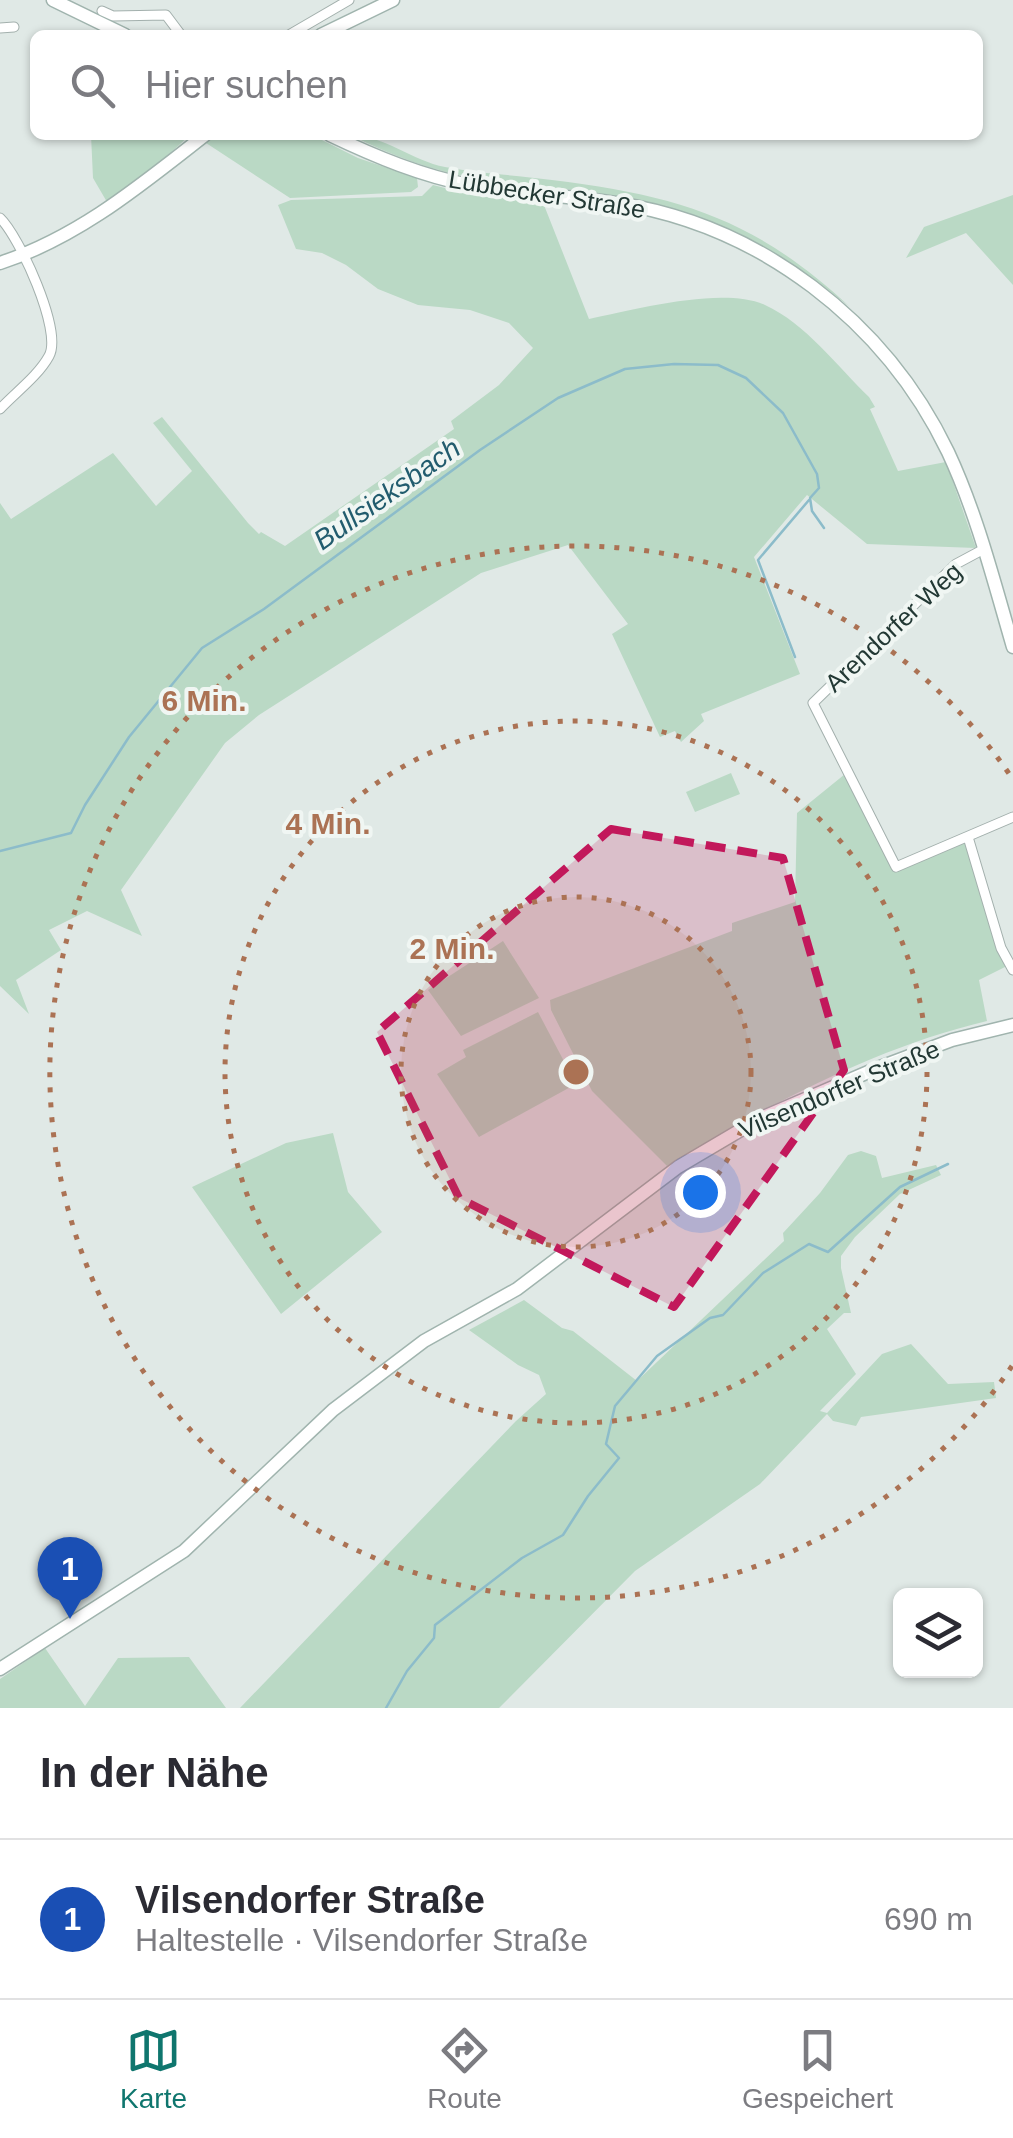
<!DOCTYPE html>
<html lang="de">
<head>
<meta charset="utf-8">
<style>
  :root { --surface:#fff; --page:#f7f7f7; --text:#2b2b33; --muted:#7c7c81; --line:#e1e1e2; --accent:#0f766e }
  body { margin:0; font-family:Arial,sans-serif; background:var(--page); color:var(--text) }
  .controls { position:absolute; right:30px; bottom:30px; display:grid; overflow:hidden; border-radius:15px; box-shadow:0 2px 8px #0004 }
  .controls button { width:90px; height:90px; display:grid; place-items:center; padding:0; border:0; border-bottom:2px solid var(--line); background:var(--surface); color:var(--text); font:50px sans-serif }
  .you { position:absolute; left:700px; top:1192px; width:35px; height:35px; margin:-25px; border:8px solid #fff; border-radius:50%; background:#1a73e8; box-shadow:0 0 0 15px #1a73e833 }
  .badge { display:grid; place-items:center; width:65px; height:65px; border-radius:50%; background:var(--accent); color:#fff; font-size:32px; font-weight:700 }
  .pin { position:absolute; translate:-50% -82px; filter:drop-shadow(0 2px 5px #0008) }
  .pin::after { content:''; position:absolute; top:52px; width:35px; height:30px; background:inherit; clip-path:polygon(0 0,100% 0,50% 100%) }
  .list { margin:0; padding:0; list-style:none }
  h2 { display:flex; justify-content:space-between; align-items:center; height:130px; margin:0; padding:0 40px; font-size:42px }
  h2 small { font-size:32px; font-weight:400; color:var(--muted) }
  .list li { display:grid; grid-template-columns:65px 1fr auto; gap:30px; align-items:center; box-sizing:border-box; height:160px; padding:0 40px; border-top:2px solid var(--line) }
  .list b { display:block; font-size:38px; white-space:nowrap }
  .list p { margin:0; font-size:32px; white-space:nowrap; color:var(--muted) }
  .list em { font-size:32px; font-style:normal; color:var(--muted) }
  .icon { flex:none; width:55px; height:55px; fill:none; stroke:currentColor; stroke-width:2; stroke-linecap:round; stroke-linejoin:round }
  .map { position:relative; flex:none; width:1013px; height:1708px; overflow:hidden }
  .search { position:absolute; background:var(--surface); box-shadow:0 2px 8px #0004; left:30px; right:30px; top:30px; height:110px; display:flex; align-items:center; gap:25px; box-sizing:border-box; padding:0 35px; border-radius:15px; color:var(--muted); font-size:38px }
  .sheet { height:290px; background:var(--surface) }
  nav { display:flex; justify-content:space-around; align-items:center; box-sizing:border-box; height:140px; border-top:2px solid var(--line); background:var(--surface); font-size:28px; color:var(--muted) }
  nav a { display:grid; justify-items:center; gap:5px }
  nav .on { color:var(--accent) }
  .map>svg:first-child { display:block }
  .green { fill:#bad9c5 }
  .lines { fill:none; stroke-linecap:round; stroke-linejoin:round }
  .stream { stroke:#8cbcca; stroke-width:2.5 }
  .street-casing { stroke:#a3b0ad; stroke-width:11 }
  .secondary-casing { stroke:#a0b4ae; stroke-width:15 }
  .street { stroke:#fff; stroke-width:9 }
  .secondary { stroke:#fff; stroke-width:12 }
  .marked { fill:#c2185b; fill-opacity:0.2; stroke:#c2185b; stroke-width:8; stroke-dasharray:20 12; stroke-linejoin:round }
  .ring { fill:none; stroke:#ab7254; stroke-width:5; stroke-dasharray:5 10 }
  .labels { text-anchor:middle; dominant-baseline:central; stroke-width:8; stroke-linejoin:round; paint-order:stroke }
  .street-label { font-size:25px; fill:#223834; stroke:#f0f6f3 }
  .water-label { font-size:28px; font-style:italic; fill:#225c6e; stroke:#f0f6f3 }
  .centre { fill:#ab7254; stroke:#f0f6f3; stroke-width:5 }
  .ring-label { font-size:30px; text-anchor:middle; font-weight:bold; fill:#ab7254; stroke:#f0f6f3; stroke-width:8; stroke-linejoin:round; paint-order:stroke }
</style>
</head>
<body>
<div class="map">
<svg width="1013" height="1708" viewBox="0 0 1013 1708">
  <rect width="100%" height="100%" fill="#e0e9e6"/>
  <path class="green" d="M91,135H190L154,168L107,202L93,178Z
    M211,135H312L358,158L417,178L418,187L411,192L290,198L203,141Z
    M351,135C383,135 413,161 445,167C481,174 516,175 552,180C679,196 754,218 850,307C773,245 715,217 618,197C573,188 526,186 481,179C435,172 392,156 351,135Z
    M433,185L473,195L542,200L589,319C635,310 721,286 765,305C805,323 838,367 869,397L875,407L870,409L898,471L946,462L976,548L867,544L807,495L754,557L800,674L701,714L704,721L681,742L675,731L660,737L612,634L628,624L568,545L481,573L259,715L225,743L121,890L142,936L87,911L49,930L61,950L16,980L29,1014L0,986V503L11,519L113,453L156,506L192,471L153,423L162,417L248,523L259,534L261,532L285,546L454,429L451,421L499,385L533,348L509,323L470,310L418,305L378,289L346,265L322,253L296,249L278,205L291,200L422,196Z
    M1013,195V285L966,233L906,258L924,227Z
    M850,770L898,863L963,836L1007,966L979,980L987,1021C873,1048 767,1106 667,1166L592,1091L551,1010L550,1000L732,931V923L795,902L797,813Z
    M731,773L740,794L695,812L686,792Z
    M503,941L539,998L461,1036L428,990Z
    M538,1012L576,1084L479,1137L437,1074L466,1057L463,1050Z
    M333,1133L348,1192L382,1232L281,1314L192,1187L286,1143Z
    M861,1151L876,1156L882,1178L936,1165L941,1175L900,1194L855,1237L841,1256V1268L851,1313H844L827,1329L856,1374L820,1411L827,1413L882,1354L911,1344L948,1384L994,1382L996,1398L861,1417L856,1426L833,1421L827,1414L760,1484L635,1571L499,1708H240L516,1421L546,1394L539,1375L518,1365L469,1330L524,1300L562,1328L573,1331L637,1381L784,1241L783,1233L820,1193L848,1155Z
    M45,1648L85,1706L118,1658L189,1657L226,1708H0V1679Z"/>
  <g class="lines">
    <path class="stream" d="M795,657L758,560L809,500
      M0,851L71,833L85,805L129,737L202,648L264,609L480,450L558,398L625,369L674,364L718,365L746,378L783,413L817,474L819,488L810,498L812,511L824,528
      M386,1708L407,1671L434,1638L435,1625L522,1558L563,1535L588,1496L619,1458L606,1444L615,1406L657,1356L710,1318L723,1315L763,1273L809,1244L828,1252L900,1187L948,1164"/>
    <defs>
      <path id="street" d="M102,11L113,16L166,15L181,35
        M0,28L14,27
        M289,35L349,0
        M0,218C19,236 63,331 49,356C38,376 16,392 0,409
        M984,549L956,564L813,703L896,867L1013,817
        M968,837L1001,948L1013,970"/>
      <path id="secondary" d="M53,0L125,35
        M321,35L393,0
        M330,135C376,157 422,176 473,186C520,195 569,195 616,203C760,225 885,321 948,452C977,514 994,582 1013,647
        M0,263C79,237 141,185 205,135
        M0,1669L184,1551L333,1410L424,1341L517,1289L678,1167L761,1118L880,1067L952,1040L1013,1025"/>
    </defs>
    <use href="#street" class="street-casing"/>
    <use href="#secondary" class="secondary-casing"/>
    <use href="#street" class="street"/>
    <use href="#secondary" class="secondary"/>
  </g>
  <path class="marked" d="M611,829L783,858L844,1070L674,1307L459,1198L377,1032Z"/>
  <circle cx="576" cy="1072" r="175" fill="#ab7254" fill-opacity=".12"/>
  <g class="ring">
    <circle cx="576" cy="1072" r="175"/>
    <circle cx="576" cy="1072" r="351"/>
    <path d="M1012 1366A526 526 0 1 1 1012 778"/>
  </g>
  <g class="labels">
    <g class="street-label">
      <text transform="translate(547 194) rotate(9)">Lübbecker Straße</text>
      <text transform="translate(893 627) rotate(-43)">Arendorfer Weg</text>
      <text transform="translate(839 1089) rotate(-23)">Vilsendorfer Straße</text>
    </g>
    <g class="water-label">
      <text transform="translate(387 494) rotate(-35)">Bullsieksbach</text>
    </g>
  </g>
  <circle cx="576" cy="1072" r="15" class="centre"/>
  <g class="ring-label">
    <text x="204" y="711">6 Min.</text>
    <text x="328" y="834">4 Min.</text>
    <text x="452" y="959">2 Min.</text>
  </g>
</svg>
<div class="controls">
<button><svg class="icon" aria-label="layers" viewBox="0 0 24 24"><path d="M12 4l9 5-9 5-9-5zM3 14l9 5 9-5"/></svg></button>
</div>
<div class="you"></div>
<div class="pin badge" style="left:70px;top:1619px;background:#1a4fb4">1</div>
<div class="search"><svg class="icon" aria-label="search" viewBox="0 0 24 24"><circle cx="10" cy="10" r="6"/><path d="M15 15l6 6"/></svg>Hier suchen</div>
</div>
<section class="sheet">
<h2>In der Nähe<small></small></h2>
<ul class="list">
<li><span class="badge" style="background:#1a4fb4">1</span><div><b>Vilsendorfer Straße</b><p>Haltestelle · Vilsendorfer Straße</p></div><em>690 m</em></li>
</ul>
</section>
<nav>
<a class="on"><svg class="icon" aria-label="map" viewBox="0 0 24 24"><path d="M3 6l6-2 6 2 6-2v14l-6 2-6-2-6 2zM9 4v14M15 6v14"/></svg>Karte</a>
<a><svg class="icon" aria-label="directions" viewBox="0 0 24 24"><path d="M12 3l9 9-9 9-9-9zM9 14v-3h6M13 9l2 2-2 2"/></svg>Route</a>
<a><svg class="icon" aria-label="saved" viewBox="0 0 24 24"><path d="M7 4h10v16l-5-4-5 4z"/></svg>Gespeichert</a>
</nav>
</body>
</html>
